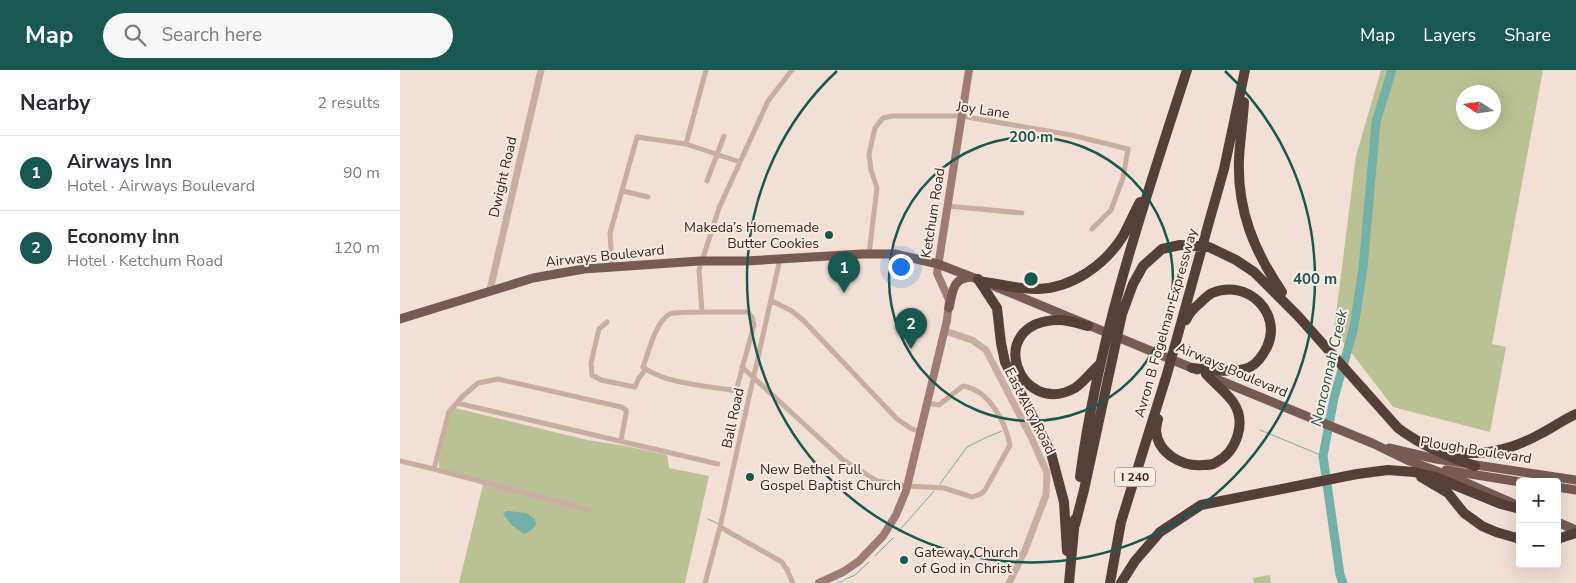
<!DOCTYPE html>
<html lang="en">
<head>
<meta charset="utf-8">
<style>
  :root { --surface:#fff; --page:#f7f7f7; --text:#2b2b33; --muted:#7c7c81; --line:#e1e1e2; --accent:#185851 }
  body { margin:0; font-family:"Nunito Sans",sans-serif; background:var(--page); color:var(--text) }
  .controls { position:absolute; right:15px; bottom:15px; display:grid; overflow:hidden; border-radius:5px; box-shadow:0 5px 20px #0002 }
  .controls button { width:45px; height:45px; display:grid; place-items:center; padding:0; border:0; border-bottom:1px solid var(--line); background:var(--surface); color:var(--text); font:25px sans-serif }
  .compass { position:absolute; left:1056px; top:15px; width:45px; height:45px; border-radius:50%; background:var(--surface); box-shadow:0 5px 20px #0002; rotate:282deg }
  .you { position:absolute; left:500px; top:196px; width:18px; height:18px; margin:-12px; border:4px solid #fff; border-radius:50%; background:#1a73e8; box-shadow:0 0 0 8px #1a73e833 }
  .badge { display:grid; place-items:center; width:32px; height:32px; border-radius:50%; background:var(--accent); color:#fff; font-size:16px; font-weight:700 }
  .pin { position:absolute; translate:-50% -41px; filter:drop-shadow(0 1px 2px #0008) }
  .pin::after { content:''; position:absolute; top:26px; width:18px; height:15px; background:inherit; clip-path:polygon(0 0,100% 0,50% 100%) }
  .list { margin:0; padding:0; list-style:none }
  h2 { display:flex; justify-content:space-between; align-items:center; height:65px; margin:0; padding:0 20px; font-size:21px }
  h2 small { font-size:16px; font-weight:400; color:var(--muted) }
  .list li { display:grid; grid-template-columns:32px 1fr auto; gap:15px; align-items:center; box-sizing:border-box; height:75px; padding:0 20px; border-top:1px solid var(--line) }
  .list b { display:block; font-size:19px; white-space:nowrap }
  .list p { margin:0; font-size:16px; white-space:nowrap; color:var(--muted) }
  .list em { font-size:16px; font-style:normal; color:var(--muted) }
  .icon { flex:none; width:28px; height:28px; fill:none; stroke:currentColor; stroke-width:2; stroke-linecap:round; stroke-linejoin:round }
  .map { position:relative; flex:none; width:1176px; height:513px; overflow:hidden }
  header { display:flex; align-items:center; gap:30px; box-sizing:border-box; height:70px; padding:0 25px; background:var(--accent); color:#fff }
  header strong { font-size:24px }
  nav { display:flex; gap:28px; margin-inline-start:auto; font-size:18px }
  .search { width:350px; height:45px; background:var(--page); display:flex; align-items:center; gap:12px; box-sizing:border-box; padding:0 18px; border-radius:28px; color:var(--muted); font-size:19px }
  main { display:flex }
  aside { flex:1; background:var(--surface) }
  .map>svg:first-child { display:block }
  .green { fill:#bac295; fill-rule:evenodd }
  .water { fill:#73b1a8 }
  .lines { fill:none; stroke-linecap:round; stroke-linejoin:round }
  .stream { stroke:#73b1a8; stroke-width:1 }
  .river { stroke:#73b1a8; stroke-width:9 }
  .minor { stroke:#caada1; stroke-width:5 }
  .tertiary { stroke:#caada1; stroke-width:7 }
  .secondary { stroke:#9e7b73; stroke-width:8 }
  .primary { stroke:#775a54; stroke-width:9 }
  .motorway { stroke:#563e3b; stroke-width:10 }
  .ring { fill:none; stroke:#185851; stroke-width:2.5 }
  .poi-dot { fill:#185851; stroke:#faeae2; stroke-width:2 }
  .labels { text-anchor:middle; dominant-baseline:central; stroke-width:4; stroke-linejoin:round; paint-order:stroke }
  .shield { fill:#faeae2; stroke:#6f625d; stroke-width:1 }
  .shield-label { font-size:12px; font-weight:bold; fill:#342724 }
  .street-label { font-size:14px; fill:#342724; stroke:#faeae2 }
  .poi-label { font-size:14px; fill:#342724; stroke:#faeae2; text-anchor:start }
  .water-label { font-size:15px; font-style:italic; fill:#185851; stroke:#faeae2 }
  .centre { fill:#185851; stroke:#faeae2; stroke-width:2.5 }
  .ring-label { font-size:15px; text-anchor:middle; font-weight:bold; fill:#185851; stroke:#faeae2; stroke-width:4; stroke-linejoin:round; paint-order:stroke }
</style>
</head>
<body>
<header>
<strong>Map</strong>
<div class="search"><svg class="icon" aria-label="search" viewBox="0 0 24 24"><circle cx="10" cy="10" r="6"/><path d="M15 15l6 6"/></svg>Search here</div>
<nav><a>Map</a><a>Layers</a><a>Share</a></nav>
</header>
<main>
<aside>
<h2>Nearby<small>2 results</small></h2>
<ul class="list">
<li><span class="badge">1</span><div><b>Airways Inn</b><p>Hotel · Airways Boulevard</p></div><em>90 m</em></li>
<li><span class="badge">2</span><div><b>Economy Inn</b><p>Hotel · Ketchum Road</p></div><em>120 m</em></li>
</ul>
</aside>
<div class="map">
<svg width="1176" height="513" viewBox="0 0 1176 513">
  <rect width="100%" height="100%" fill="#f2dfd5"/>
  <path class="green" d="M981,0H1143L1092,274L1106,277L1090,362L993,337L934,260L956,86ZM1094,22V52H1064V22Z
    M55,338L187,370L226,376L267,385L269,398L309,406L285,513H59L83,415L39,398V390L50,344Z
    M870,505L871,513H854L853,508Z"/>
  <path class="water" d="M107,441L126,443L135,449L136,455L130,461L124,464C115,458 108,453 103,443Z"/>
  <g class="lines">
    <path class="stream" d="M860,360L923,386
      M540,414L567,377L587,367L602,361
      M308,449L319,454
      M498,462L534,421
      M475,486L493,468
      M388,497L390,500
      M444,510L455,505L469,492
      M438,513L443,511"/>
    <path class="river" d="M943,513L940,505L923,386L934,328L954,257L963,198L976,52L992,0"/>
    <path class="minor" d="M286,74L306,0
      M307,111L324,66
      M223,121L248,127
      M547,136L622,143
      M469,184L477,118L471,100L469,84L475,58L483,48L492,46H561L671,65L728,79L723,108L711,140L692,159
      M212,197L210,163L237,67L286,74L340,92
      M372,231L392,241L404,251L496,348L510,358L520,362
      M302,242H348L352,247L354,255L336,321C309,316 265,314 243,297C248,284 256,250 270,244C279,241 293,243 302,242Z
      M302,242L299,200L319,138L368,31L392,0
      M207,252L199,259L191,293L192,305L201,310L235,317L239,308L246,299
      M342,297L442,389L477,411L507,416L544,418L572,427L581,424L585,420L610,375C605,351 589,320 563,316L539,335L527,333
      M57,333L318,394
      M0,391L34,399L189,440
      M34,399L49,342L62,327L78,313L98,309L221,337L226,340V344L221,370
      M320,457L382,492L388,502L393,513
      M305,513L320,457L380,189"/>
    <path class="tertiary" d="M90,220L141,0
      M545,261L572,270L586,280L632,369L647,403L646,425L625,480L609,513"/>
    <path class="secondary" d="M419,513L443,502L459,491L483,466L496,445L506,421L547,250L549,230L537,203L569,0"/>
    <path class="primary" d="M594,216L797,300
      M549,238C553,221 552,208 572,207
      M0,249L133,208L184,199L300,191H346L462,184H495L538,194L582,211
      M809,306L972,373L1007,390L1058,409L1117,435
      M989,378L1036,389L1176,410
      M1046,400L1120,412
      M1157,417L1176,420
      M1157,452L1176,460"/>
    <path class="motorway" d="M844,32C843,51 840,70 839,89C837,140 854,181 882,222
      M578,209L597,238L601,273L605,292L651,383L664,432L667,481
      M584,212C602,214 621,220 638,219C672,218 705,195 723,166C729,155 734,143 740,132
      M786,250C789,243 794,238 800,233C804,229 808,225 812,223C847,208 883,243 867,277C863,285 858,293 850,297C833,304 810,299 792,298
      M688,256C679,254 667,249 658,250C583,252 619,349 675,318C684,312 692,301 700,294
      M758,349C757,353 756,357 756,361C758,384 783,397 803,395C807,395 812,395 815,393C837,382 847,352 833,332C826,322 814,313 806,304
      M1042,379C1079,388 1110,381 1142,363C1154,357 1164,349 1176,344
      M680,407C698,268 744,133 787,0
      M1021,407L1048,423L1064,443L1082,456L1096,462L1120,469
      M675,455L684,420L722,244L733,214L743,196L762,179L780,175L809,177L836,190L854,202L898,246L998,358C1022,376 1047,386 1075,396
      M1157,469L1176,463
      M669,513L675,449
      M710,513L721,452L767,304L809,152L824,99L845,0
      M721,513L735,491L760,462L801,435L957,404L988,400L1014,402L1035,407L1101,434L1120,439"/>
  </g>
  <g class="ring">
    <circle cx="631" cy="209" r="142"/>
    <path d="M825 1A284 284 0 1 1 437 1"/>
  </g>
  <g class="poi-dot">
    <circle cx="429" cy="165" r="5"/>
    <circle cx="350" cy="407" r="5"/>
    <circle cx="504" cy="490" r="5"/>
  </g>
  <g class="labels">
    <rect class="shield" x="715" y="397.5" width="40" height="19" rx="4"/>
    <g class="shield-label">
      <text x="735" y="407">I 240</text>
    </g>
    <g class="street-label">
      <text transform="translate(583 40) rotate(8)">Joy Lane</text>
      <text transform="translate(103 107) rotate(-77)">Dwight Road</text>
      <text transform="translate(533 143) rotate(-81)">Ketchum Road</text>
      <text transform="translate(205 186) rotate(-6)">Airways Boulevard</text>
      <text transform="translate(766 253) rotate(-74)">Avron B Fogelman Expressway</text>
      <text transform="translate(832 300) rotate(23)">Airways Boulevard</text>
      <text transform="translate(630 341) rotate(63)">East Alcy Road</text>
      <text transform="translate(333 348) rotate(-78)">Ball Road</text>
      <text transform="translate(1076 380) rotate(9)">Plough Boulevard</text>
    </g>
    <g class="poi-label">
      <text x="419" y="157" text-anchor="end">Makeda’s Homemade<tspan x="419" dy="16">Butter Cookies</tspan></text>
      <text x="360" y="399">New Bethel Full<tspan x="360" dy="16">Gospel Baptist Church</tspan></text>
      <text x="514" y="482">Gateway Church<tspan x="514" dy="16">of God in Christ</tspan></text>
    </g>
    <g class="water-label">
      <text transform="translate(929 298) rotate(-77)">Nonconnah Creek</text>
    </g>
  </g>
  <circle cx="631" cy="209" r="8" class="centre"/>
  <g class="ring-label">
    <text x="631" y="72">200 m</text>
    <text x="915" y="214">400 m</text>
  </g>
</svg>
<div class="controls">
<button>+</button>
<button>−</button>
</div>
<svg class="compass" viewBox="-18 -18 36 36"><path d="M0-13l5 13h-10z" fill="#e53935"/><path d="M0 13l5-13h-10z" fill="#7c7c81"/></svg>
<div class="you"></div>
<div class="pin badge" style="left:444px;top:223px">1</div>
<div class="pin badge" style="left:511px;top:279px">2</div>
</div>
</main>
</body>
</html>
